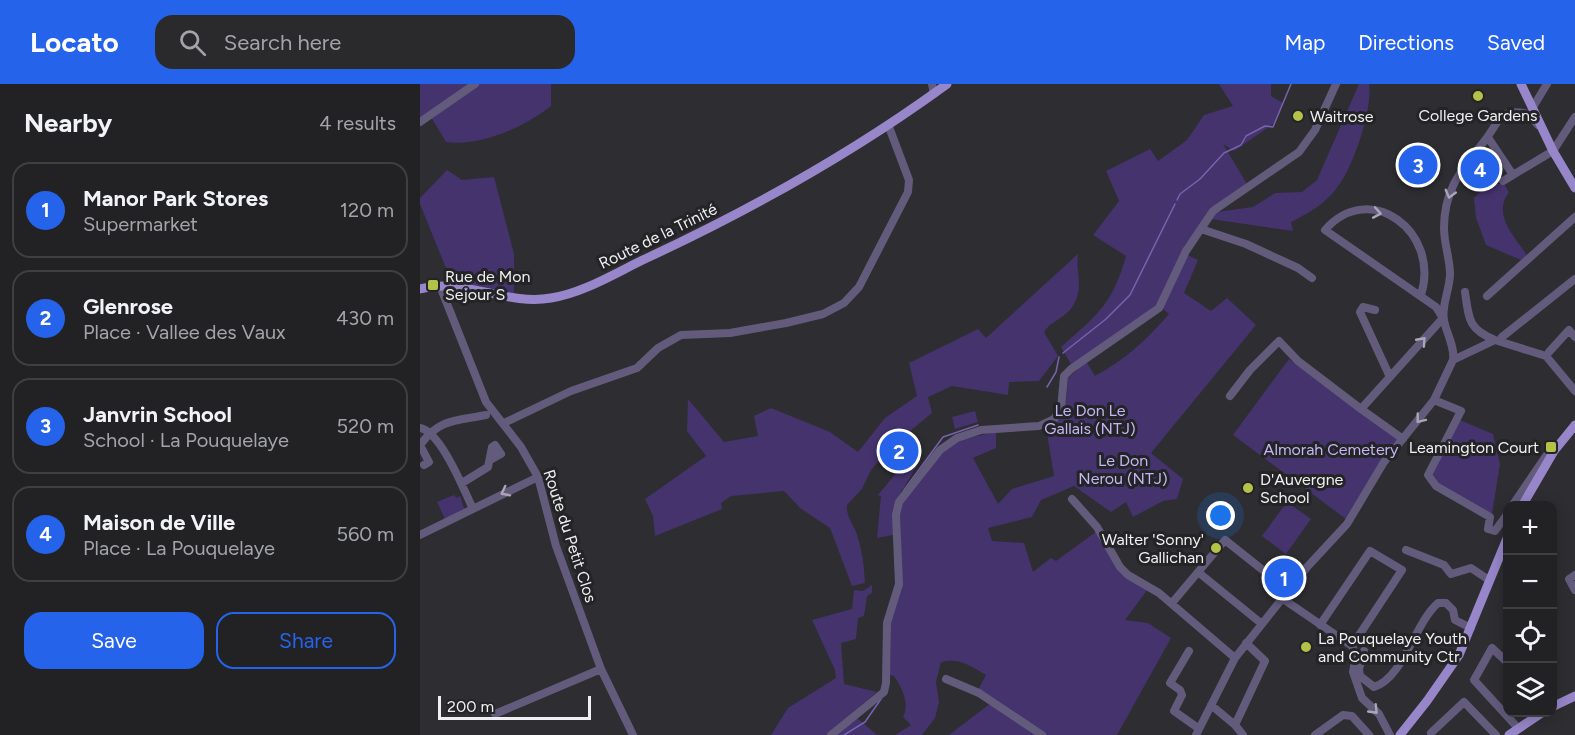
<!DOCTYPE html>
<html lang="en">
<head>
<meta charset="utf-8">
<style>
  :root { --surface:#222225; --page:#2a2a2d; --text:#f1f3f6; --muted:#a2a4a7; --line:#3f3f42; --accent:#2563eb }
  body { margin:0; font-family:Figtree,sans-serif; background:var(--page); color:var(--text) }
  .controls { position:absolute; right:18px; bottom:18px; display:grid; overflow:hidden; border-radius:12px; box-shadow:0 3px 15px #0003 }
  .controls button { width:54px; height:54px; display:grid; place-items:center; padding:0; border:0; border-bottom:2px solid var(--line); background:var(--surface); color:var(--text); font:30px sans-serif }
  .scale { position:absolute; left:18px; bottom:15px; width:153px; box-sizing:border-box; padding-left:6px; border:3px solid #f0f0f2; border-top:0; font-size:16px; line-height:21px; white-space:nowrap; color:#f0f0f2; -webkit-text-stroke:4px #242427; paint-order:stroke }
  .you { position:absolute; left:801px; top:432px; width:21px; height:21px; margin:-15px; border:4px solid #fff; border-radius:50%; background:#1a73e8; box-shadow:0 0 0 9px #1a73e833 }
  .badge { display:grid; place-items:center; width:39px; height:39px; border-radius:50%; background:var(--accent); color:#fff; font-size:20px; font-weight:700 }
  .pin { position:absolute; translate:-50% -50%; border:3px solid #fff; box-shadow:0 2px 6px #0006 }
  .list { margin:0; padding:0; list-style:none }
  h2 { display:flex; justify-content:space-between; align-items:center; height:78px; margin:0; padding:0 24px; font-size:26px }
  h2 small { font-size:20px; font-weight:400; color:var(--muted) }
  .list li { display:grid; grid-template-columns:39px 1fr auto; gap:18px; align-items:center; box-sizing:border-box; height:96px; margin:0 12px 12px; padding:0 12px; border:2px solid var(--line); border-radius:18px }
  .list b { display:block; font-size:22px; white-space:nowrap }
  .list p { margin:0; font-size:20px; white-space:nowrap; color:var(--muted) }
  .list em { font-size:20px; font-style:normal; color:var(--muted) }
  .actions { display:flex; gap:12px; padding:18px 24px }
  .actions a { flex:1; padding:14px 0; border:2px solid var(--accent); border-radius:18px; text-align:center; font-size:21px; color:var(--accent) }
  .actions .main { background:var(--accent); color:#fff }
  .icon { flex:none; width:33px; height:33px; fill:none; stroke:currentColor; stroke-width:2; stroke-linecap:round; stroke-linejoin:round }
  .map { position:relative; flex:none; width:1155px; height:651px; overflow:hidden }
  header { display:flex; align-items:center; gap:36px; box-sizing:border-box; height:84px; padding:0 30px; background:var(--accent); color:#fff }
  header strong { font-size:28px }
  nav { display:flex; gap:33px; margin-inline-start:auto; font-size:21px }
  .search { width:420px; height:54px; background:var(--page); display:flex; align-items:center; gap:15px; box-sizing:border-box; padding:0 21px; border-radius:18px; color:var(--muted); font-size:22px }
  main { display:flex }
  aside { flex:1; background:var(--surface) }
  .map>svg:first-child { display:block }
  .green { fill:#45336e }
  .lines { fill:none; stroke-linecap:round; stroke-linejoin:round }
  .stream { stroke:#7762ae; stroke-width:1.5 }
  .minor { stroke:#635b7c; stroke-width:8 }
  .major { stroke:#9786ca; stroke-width:9 }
  .oneway { stroke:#aaa6b7 }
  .poi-dot { fill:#b4c24a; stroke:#242427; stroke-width:2 }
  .labels { text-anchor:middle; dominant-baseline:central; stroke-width:6; stroke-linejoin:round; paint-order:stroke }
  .poi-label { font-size:16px; fill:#f0f0f2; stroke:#242427; text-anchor:start }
  .street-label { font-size:16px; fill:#f0f0f2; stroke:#242427 }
  .park-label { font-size:16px; fill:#c4b5f4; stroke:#242427 }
</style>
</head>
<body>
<header>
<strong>Locato</strong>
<div class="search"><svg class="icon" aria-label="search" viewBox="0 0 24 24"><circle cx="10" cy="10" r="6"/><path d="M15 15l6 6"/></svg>Search here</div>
<nav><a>Map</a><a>Directions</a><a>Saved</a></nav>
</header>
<main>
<aside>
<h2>Nearby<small>4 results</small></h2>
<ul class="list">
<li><span class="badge">1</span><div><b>Manor Park Stores</b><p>Supermarket</p></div><em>120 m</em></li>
<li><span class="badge">2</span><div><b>Glenrose</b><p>Place · Vallee des Vaux</p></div><em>430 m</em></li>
<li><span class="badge">3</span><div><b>Janvrin School</b><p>School · La Pouquelaye</p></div><em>520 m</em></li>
<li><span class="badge">4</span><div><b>Maison de Ville</b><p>Place · La Pouquelaye</p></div><em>560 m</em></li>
</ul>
<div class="actions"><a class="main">Save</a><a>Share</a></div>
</aside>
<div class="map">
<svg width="1155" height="651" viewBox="0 0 1155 651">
  <rect width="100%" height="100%" fill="#2e2d31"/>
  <path class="green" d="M0,0H50L0,34Z
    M57,0H131V22C104,43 61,63 26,58L11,33Z
    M799,0H851V12L863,19L853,40L814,67L803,60L827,100L789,127L736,222L652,282L641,263C678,230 692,221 706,172L673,151L699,117L686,87L730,65L738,77L767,56L784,31L813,22Z
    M939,0H949C953,25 933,85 916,105C905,120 887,130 871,138L873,147L791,135L797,128L833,123L855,109L882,108L897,96Z
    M27,86L42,96L74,93L94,170V212L32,199L0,120V114Z
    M1068,100H1084L1089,108C1072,130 1094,152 1107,171L1101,176L1066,161L1056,134L1054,114Z
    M658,170C655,189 666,206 650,226C642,235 630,238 624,248L638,272L619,297L589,298L588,311L532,302L508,313L512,329L473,361L451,386L442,405L427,421C426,432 432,438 436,448C442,465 444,481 445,499L432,502L410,444L380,424L364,407L311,412L301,419L302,425L235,452L233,432L225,415L286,372L267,347L268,315L304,358L338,352L334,332L351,324L410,348L438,368L465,334L497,312L489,279L558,245L566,254Z
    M767,171L778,176L764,209L791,227L807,214L836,241L731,369L763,395L757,415L743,417L713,433L706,418L691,428L654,402L621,416L612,433L568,444L572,457L604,459L613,488L631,474L636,477L677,447L698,483L728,505L705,536L728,539L751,554L697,651H625L558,606L566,591C549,581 539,574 521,578L516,598L519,618L515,634L502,651H475L491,641L483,633C490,620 482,604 474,592L470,591L471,539L482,501L480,432L482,419L521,369L539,356L576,348V364L553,374L578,420L592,405L634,392L626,343C648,328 646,319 648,294L666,277L675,292C705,276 727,255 749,230L742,224Z
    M869,275L979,356L926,435L813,351Z
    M555,327L558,338L535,345L532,333Z
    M1040,336L1073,350L1080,380L1072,430L1018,401L1011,389Z
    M487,376L498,380L477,415L473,451L457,454L461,412L458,411Z
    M34,411L36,414L40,412L45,427L26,437L17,418Z
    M867,418L891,435L866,470L842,452Z
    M452,501V509L447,512L444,532L438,534L436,555L421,559L424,600L457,608L406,651H351L368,624L416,594L415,586L392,536L432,525L434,506L443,507Z
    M571,619L619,651H529Z
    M437,634L456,650L460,651H415Z"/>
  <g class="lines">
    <path class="stream" d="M757,116L760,110L780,95L804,69L821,61L826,52L845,42L853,43L871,0
      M643,269L686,235L710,211L755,120
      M627,303L636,288L639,273
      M484,406L523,353L558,341
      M424,651L445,638L461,615"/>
    <path class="minor" d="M512,0L514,10
      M1113,23L1127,0
      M0,38L55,0
      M1069,55L1093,91
      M1083,97L1133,67L1155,33
      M781,145L826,160L878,184L892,194
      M20,202L66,318L101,363L118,393L136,462L181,585L213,651
      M1045,208C1049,235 1048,245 1075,256
      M1067,212L1155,133
      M955,226L943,223L940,228L970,293
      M1082,253L1155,195
      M1129,268L1149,246L1155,253
      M1033,276L1075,256L1126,272L1155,307
      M810,312L830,286L859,257L878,277L941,325
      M1014,316L1041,327L1008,391L1016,402L1070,433L1068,445L1075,447L1088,429
      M84,339L151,307L217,284L238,264L261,251L310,249L366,239L403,230L424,219L439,203L488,108L489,96L469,43
      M0,344C21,348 44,406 53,425
      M983,355L941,325L1023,234L1016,223L905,146C949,95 1021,147 1001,211
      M4,381L9,378L0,361C20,334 36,337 66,331
      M42,399L68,383L72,363L75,361L81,370L70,376
      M652,415L677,443L700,483L708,491L739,509L815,574
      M1092,422L1126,372L1133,367
      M0,451L118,393
      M986,466L1024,481L1031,490L1051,484L1069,496
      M778,488L842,540
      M1155,491L1149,495L1155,506
      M863,515L932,562L936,571L933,588L942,614L959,630L970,651
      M752,519L805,456L869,507
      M900,541L950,467L982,486L932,562
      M769,567L750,599L760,606L762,611L754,627L778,644
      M944,567L939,585L940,592L954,603C984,593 994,540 1018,519H1026L1033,526L1035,536L1051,544
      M1088,579L1072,564L1054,596L1098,644
      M526,595L559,609L622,651
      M791,621L815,641L823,651
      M75,630L181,585
      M815,641L845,577L826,559
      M1011,649L1044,618L1076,651
      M411,651L464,608L466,599L467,539L479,500L476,431L479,418L520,366L537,354L561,346L619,342L634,335L641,325L644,292L651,285L739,224L766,167L793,127L879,68L895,46L916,0
      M776,651L815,574L888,482L927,440L964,378L1014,316L1033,276C1035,262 1026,249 1024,236C1021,222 1030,205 1030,190C1030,175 1024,160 1024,144C1024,103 1043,85 1066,55C1080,36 1080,23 1108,30L1118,41
      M895,651L923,631L932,632L949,651"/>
    <path class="major" d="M1101,0L1133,67L1155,104
      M0,205C44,193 86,222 131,214C164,209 197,188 227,174C332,125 434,68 527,0
      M1102,422L1134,367L1155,341
      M1132,623L1155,612
      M980,651L1007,617L1039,571L1088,452
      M1089,651L1123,628"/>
  </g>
  <defs><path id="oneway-chevron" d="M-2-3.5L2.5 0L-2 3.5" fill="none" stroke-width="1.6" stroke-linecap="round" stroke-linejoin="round" transform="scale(1.5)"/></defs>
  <g class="oneway">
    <use href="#oneway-chevron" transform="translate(1030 110) rotate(105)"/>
    <use href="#oneway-chevron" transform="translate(957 129) rotate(10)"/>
    <use href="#oneway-chevron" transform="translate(1002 257) rotate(-48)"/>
    <use href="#oneway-chevron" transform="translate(1000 335) rotate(128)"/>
    <use href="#oneway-chevron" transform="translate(85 408) rotate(153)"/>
    <use href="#oneway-chevron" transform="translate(954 626) rotate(46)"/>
  </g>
  <g class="poi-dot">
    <circle cx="1058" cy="12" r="6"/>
    <circle cx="878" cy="32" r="6"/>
    <rect x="7" y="195" width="12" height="12" rx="3"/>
    <rect x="1125" y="357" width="12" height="12" rx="3"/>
    <circle cx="828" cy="404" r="6"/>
    <circle cx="796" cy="464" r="6"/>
    <circle cx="886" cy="563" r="6"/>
  </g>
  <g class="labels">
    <g class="poi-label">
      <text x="1058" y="31" text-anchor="middle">College Gardens</text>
      <text x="890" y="32">Waitrose</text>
      <text x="25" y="192">Rue de Mon<tspan x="25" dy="18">Sejour S</tspan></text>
      <text x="1119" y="363" text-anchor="end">Leamington Court</text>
      <text x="840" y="395">D'Auvergne<tspan x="840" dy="18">School</tspan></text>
      <text x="784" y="455" text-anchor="end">Walter 'Sonny'<tspan x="784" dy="18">Gallichan</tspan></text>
      <text x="898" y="554">La Pouquelaye Youth<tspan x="898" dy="18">and Community Ctr</tspan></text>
    </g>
    <g class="street-label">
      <text transform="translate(238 152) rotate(-26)">Route de la Trinité</text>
      <text transform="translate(150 452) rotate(72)">Route du Petit Clos</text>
    </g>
    <g class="park-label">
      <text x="670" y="326">Le Don Le<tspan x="670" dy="18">Gallais (NTJ)</tspan></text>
      <text x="911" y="365">Almorah Cemetery</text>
      <text x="703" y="376">Le Don<tspan x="703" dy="18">Nerou (NTJ)</tspan></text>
    </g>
  </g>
</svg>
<div class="controls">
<button>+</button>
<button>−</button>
<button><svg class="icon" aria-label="locate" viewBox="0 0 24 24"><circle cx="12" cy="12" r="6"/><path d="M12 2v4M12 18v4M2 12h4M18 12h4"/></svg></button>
<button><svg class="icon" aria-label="layers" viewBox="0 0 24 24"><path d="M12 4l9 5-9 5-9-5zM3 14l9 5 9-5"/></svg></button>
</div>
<div class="scale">200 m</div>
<div class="you"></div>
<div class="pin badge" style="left:864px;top:494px">1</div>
<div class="pin badge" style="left:479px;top:367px">2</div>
<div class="pin badge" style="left:998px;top:81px">3</div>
<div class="pin badge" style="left:1060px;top:85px">4</div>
</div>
</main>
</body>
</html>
